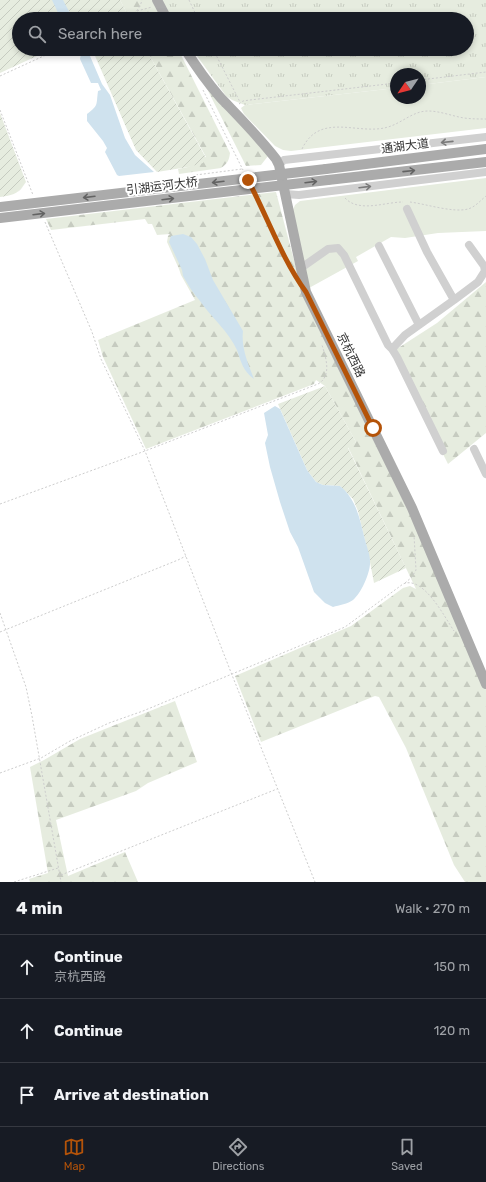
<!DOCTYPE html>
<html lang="en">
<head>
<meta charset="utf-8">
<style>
  :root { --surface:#171b24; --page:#242831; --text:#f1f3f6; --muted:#9ea1a6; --line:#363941; --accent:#b45309 }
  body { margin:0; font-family:Rubik,"Noto Sans SC",sans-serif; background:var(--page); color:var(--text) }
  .compass { position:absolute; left:390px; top:68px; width:36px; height:36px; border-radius:50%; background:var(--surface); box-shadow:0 2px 6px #0003; rotate:235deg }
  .stop { position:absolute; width:12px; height:12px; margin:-9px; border:3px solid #b45309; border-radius:50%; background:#fff }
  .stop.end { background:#b45309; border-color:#fff; box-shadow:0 1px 4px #0008 }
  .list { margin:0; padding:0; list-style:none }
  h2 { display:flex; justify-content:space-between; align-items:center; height:52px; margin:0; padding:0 16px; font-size:17px }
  h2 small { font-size:13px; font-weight:400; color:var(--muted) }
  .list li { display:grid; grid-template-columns:26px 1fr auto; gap:12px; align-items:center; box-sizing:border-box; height:64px; padding:0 16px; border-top:1px solid var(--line) }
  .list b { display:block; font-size:15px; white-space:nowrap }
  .list p { margin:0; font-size:13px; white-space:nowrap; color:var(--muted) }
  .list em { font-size:13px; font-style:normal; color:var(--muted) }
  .icon { flex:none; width:22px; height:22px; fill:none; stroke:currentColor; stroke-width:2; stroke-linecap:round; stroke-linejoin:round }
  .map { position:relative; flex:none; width:486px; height:882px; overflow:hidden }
  .search { position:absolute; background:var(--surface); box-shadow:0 2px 6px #0003; left:12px; right:12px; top:12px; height:44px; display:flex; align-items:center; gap:10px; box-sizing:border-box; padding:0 14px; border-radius:22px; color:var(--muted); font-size:15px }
  .sheet { height:244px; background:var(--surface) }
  nav { display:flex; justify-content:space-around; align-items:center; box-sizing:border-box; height:56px; border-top:1px solid var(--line); background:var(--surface); font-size:11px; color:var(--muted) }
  nav a { display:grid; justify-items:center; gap:2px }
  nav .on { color:var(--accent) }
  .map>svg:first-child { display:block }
  .grass { fill:url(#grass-tufts) }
  .forest { fill:url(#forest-firs) }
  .park { fill:#e6ecdf }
  .garden { fill:url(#garden-furrows) }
  .water { fill:#cfe2ee }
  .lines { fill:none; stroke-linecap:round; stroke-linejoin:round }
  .path { stroke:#cdcdcd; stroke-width:1; stroke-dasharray:2 2; stroke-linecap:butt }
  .minor { stroke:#d0d0d0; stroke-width:8 }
  .major { stroke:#ababab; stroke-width:10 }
  .major-bridge { stroke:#ababab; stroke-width:10 }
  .oneway { stroke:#7a7a7a }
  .oneway2 { stroke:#636363 }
  .route { stroke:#b45309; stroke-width:5 }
  .labels { text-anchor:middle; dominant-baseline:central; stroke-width:4; stroke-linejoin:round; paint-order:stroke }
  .street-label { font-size:12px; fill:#333; stroke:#fff }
</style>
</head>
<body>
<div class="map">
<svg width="486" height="882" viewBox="0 0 486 882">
  <defs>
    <pattern id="grass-tufts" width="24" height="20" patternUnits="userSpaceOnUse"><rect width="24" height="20" fill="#e6ecdf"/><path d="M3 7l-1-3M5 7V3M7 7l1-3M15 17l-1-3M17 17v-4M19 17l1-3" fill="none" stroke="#c6cbc0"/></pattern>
    <pattern id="forest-firs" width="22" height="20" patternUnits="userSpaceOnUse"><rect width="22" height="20" fill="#e6ecdf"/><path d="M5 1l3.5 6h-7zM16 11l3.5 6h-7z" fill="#c6cbc0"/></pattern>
    <pattern id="garden-furrows" width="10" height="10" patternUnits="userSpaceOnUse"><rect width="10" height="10" fill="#e6ecdf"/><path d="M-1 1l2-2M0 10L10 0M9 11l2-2" fill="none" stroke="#c6cbc0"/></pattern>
  </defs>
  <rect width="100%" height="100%" fill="#fff"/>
  <path class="grass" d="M162,0H486V77L420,85V74H396V88L245,105L232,100L226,96L192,49H467V19H172Z"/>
  <path class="forest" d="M120,0H152L162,19H130Z
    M146,49H178L230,153C229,161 227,164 221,168L179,174L178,169L188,167L206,157Z
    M202,79L268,156L261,165L246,166Z
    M276,192L304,298L407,508L486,688V882H465L454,865L406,748L379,697L375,696L261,742L235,676L351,626L403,588L410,586L416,589L348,447L356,442L325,386L316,380L314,384L146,449L103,357L98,340L195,300L181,275L179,269L167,242L168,236L170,234L157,235L152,224H148L145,219L51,230L46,219Z
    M486,282V433L448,464L392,352L437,323Z
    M175,701L197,762L148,783L136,791L56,820L68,876L125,852L138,882H30L29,879L48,873L30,767L44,760L80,739Z"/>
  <path class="park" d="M486,77V128L291,151L283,150L275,146L244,114L241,108L245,105L396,88V98H420V85Z
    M486,178V231L438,233L405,238L391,237L356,257L358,261L309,288L292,212L295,205L300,201Z"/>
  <path class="garden" d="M0,0H120L130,19H19V49H52L0,73Z
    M92,49H146L206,158L203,163L188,167L157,172L136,150Z
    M0,113L26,182C18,194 14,195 0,197Z
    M325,386L356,442L348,448L406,568L374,583L370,562L358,511L353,499L340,486L323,485L316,482L307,470L278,404Z"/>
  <path class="water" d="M52,0H63L73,19H61Z
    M82,49H87L102,84L110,95L125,138L135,155L154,172L119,176L117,175L105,152L107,148L103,141L87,121V114C99,105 96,105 98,91L101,90L98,83H91L80,59Z
    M183,234L191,237L197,244L205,259L213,280L243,331C241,348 248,363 254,379C243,371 241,362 237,350C229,332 211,317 200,301C193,293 188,285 183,276L182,270L169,242L171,236Z
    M275,406L280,409L307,470L316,482L323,485L340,486C357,500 360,520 365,540C367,547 370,555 370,561C371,572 361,594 353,600C348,604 339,605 333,607L325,603L314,592L298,547L290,532L280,502L270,467L265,443L268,435L264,413Z"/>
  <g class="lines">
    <path class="path" d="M189,0L198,19
      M137,11L152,7
      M123,19C133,14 139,12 142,0
      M213,49L240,102
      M0,76L59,49
      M420,80L486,72
      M203,90L243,170
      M239,104L243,101L250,100L396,83
      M0,110L33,195
      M302,149C320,111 359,136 388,127C402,123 413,111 428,111C440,111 452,116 464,118C472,119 479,119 486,119
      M188,176L242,169
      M257,198L292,270
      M345,198C359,213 385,202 403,202
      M410,202C426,204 453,213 468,209C475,207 480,201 486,196
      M45,222L92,332L101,359L145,451L232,675L315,882
      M0,504L145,451L318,384C332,376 326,358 322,345
      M405,583L412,577L416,570L414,535
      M0,613L26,687L32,716L61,882
      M0,632L178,560L186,556
      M0,773L41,758L70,741L109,723L143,711L345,627L403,584C423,575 444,616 454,631
      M61,875L277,789
      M14,882L58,868"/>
    <path class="minor" d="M279,165L284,160L486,137
      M285,194L299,195L486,172
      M379,246L419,325
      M301,268L328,249L338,248L344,255L388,345L392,349L397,357L443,451
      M454,300L478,282L485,271L484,266L469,245
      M392,349L405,335L454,300L427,252L407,209
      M474,449L486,474"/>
    <path class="major" d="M157,0L167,19
      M185,49C195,65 207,82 220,97C239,117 259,137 276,159L279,165L306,292L412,508L486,684
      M326,169L486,149
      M328,180L486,162"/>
    <path class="major-bridge" d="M0,207L326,169
      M0,218L328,180"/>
  </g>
  <defs><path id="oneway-shaft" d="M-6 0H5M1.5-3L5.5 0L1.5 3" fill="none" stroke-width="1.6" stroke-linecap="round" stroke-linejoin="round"/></defs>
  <g class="oneway">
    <use href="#oneway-shaft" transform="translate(447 142) rotate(174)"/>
    <use href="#oneway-shaft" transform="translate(365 187) rotate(-7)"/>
  </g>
  <g class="oneway2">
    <use href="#oneway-shaft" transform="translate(409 171) rotate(-6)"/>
    <use href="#oneway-shaft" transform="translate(218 182) rotate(173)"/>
    <use href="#oneway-shaft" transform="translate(311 182) rotate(-7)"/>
    <use href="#oneway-shaft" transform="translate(89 197) rotate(173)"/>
    <use href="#oneway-shaft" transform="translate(168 199) rotate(-7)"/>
    <use href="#oneway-shaft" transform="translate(39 214) rotate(-7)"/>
  </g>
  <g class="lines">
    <path class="route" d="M248,180C267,216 282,259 306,292L373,428"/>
  </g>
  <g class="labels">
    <g class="street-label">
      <text transform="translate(405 146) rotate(-7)">通湖大道</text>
      <text transform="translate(162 186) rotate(-7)">引湖运河大桥</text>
      <text transform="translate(351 355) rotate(64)">京杭西路</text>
    </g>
  </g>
</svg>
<svg class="compass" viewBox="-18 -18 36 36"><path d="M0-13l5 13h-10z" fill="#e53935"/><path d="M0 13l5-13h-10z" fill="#9ea1a6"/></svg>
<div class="stop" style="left:373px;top:428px"></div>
<div class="stop end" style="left:248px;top:180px"></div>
<div class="search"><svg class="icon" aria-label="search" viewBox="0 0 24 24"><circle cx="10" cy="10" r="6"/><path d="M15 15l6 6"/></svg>Search here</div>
</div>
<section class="sheet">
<h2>4 min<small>Walk · 270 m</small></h2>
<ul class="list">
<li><svg class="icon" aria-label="ahead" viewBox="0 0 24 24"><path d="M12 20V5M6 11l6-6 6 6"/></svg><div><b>Continue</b><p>京杭西路</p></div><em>150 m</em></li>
<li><svg class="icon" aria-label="ahead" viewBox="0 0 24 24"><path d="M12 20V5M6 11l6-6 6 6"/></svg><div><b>Continue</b></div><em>120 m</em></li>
<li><svg class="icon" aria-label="arrive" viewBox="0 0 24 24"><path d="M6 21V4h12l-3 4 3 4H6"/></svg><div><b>Arrive at destination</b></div></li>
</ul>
</section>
<nav>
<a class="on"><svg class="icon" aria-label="map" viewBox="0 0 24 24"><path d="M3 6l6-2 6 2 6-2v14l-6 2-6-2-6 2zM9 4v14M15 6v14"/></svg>Map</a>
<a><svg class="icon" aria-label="directions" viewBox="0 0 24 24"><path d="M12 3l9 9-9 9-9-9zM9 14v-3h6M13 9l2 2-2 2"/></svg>Directions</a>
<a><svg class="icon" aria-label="saved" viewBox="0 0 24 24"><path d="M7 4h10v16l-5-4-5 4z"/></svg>Saved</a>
</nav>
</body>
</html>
